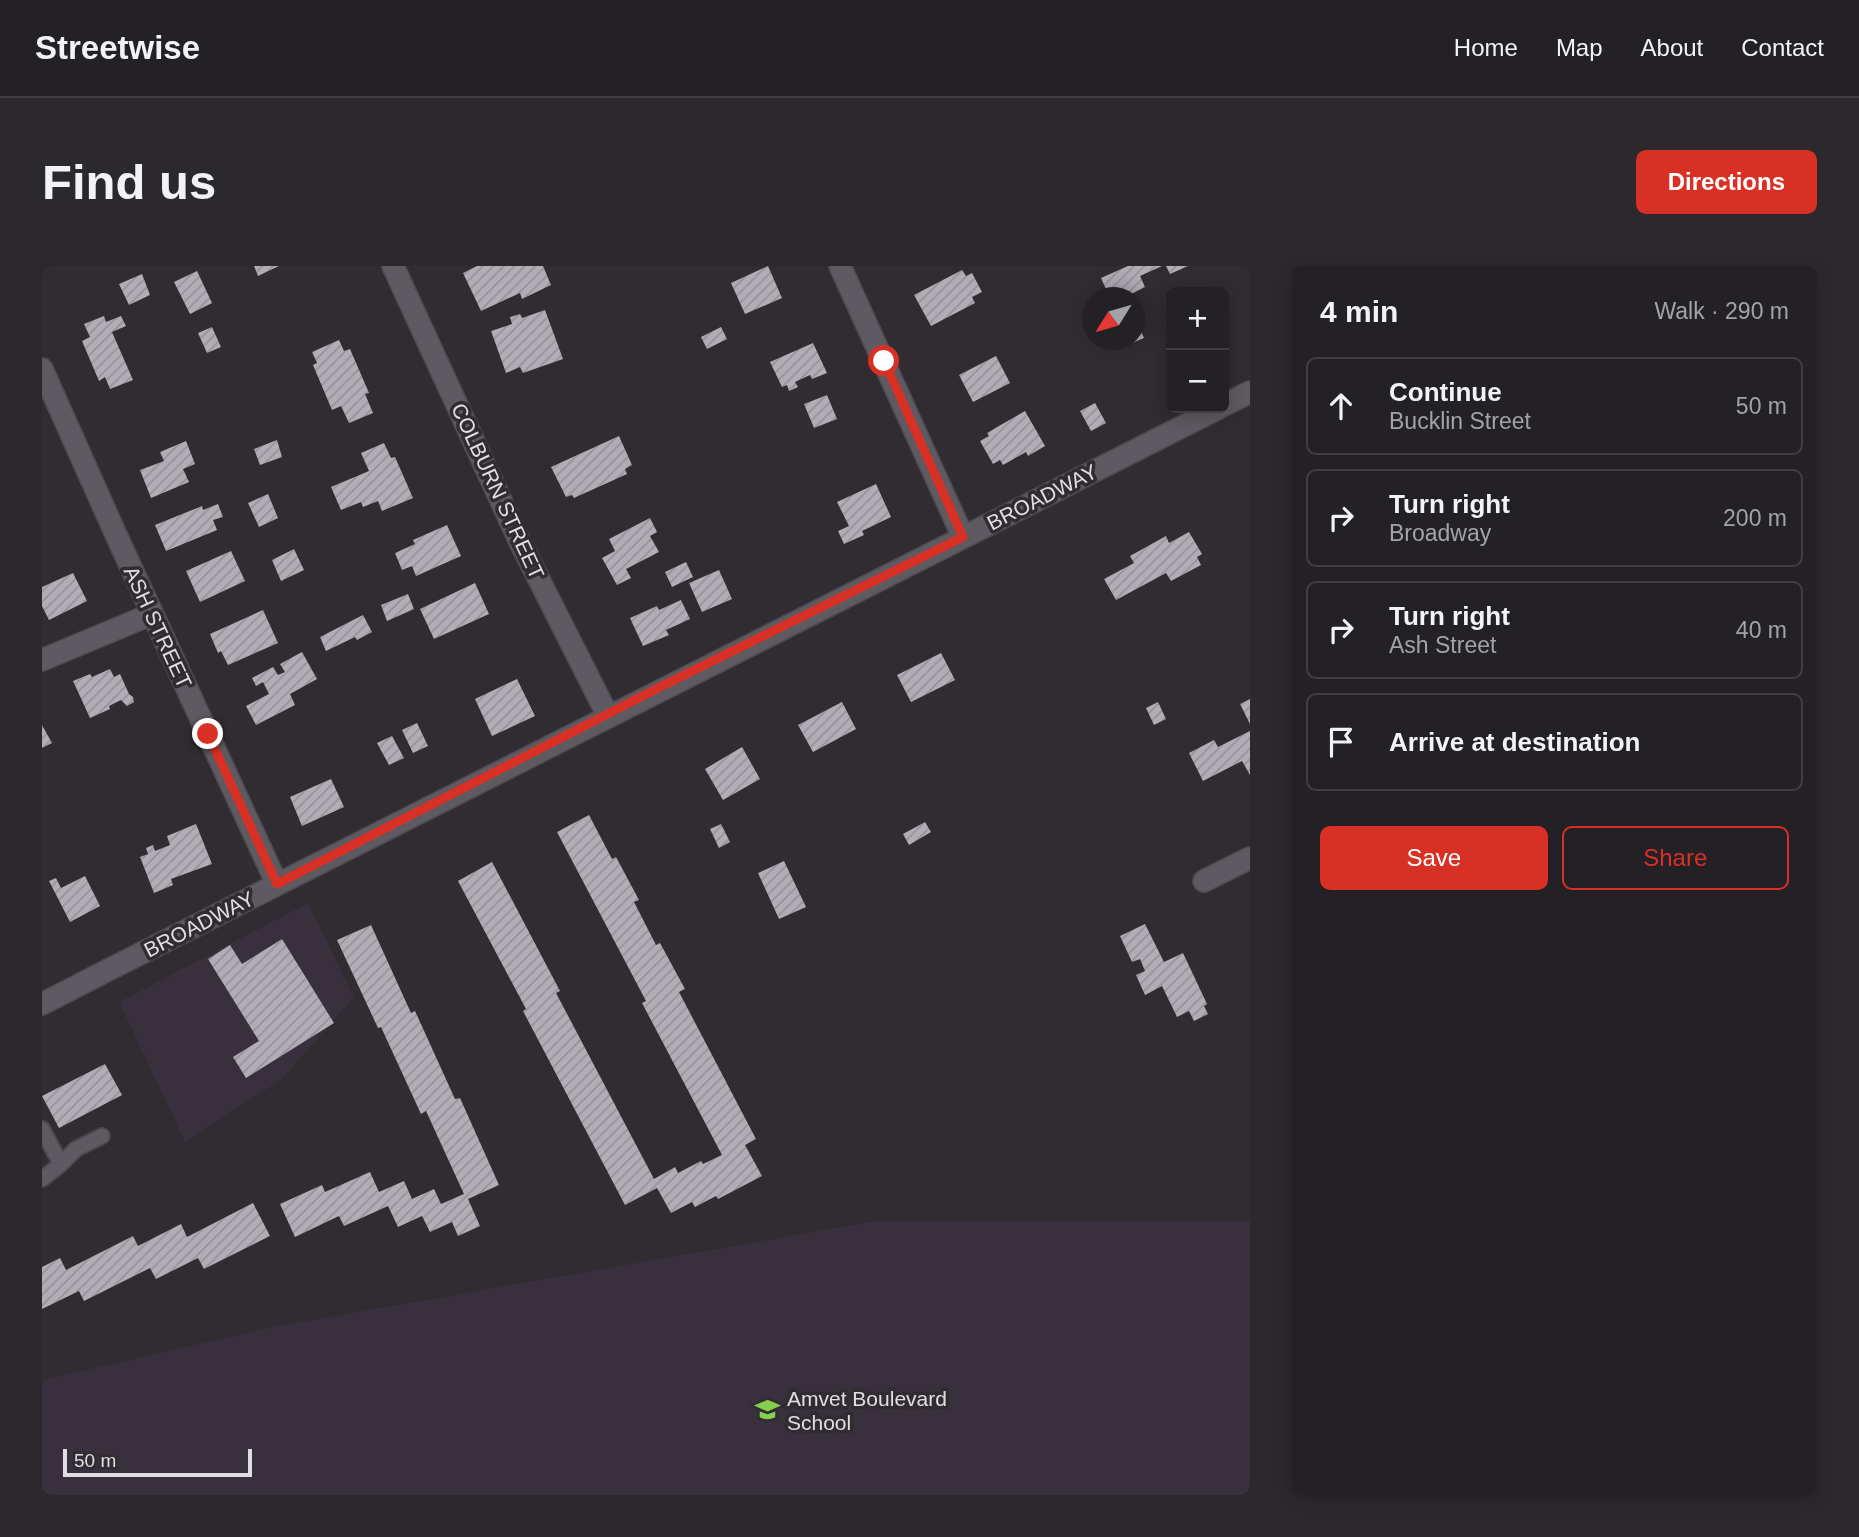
<!DOCTYPE html>
<html lang="en">
<head>
<meta charset="utf-8">
<style>
  :root { --surface:#242126; --page:#2c292e; --text:#f1f3f6; --muted:#a3a3a7; --line:#413e43; --accent:#d93025 }
  body { margin:0; font-family:Arial,sans-serif; background:var(--page); color:var(--text) }
  .controls { position:absolute; right:21px; top:21px; display:grid; overflow:hidden; border-radius:10px; box-shadow:0 4px 18px #0003 }
  .controls button { width:63px; height:63px; display:grid; place-items:center; padding:0; border:0; border-bottom:2px solid var(--line); background:var(--surface); color:var(--text); font:35px sans-serif }
  .compass { position:absolute; left:1040px; top:21px; width:63px; height:63px; border-radius:50%; background:var(--surface); box-shadow:0 4px 18px #0003; rotate:233deg }
  .scale { position:absolute; left:21px; bottom:18px; width:189px; box-sizing:border-box; padding-left:7px; border:4px solid #e0dee2; border-top:0; font-size:19px; line-height:24px; white-space:nowrap; color:#e0dee2; -webkit-text-stroke:5px #302c32; paint-order:stroke }
  .stop { position:absolute; width:21px; height:21px; margin:-16px; border:5px solid #d93025; border-radius:50%; background:#fff }
  .stop.end { background:#d93025; border-color:#fff; box-shadow:0 2px 7px #0008 }
  .list { margin:0; padding:0; list-style:none }
  h2 { display:flex; justify-content:space-between; align-items:center; height:91px; margin:0; padding:0 28px; font-size:30px }
  h2 small { font-size:23px; font-weight:400; color:var(--muted) }
  .list li { display:grid; grid-template-columns:46px 1fr auto; gap:21px; align-items:center; box-sizing:border-box; height:98px; margin:0 14px 14px; padding:0 14px; border:2px solid var(--line); border-radius:10px }
  .list b { display:block; font-size:26px; white-space:nowrap }
  .list p { margin:0; font-size:23px; white-space:nowrap; color:var(--muted) }
  .list em { font-size:23px; font-style:normal; color:var(--muted) }
  .actions { display:flex; gap:14px; padding:21px 28px }
  .actions a { flex:1; padding:16px 0; border:2px solid var(--accent); border-radius:10px; text-align:center; font-size:24px; color:var(--accent) }
  .actions .main { background:var(--accent); color:#fff }
  .icon { flex:none; width:38px; height:38px; fill:none; stroke:currentColor; stroke-width:2; stroke-linecap:round; stroke-linejoin:round }
  .map { position:relative; flex:none; width:1208px; height:1229px; overflow:hidden; border-radius:10px }
  header { display:flex; align-items:center; gap:42px; box-sizing:border-box; height:98px; padding:0 35px; background:var(--surface); border-bottom:2px solid var(--line) }
  header strong { font-size:33px }
  nav { display:flex; gap:38px; margin-inline-start:auto; font-size:24px }
  .intro { display:flex; align-items:center; justify-content:space-between; box-sizing:border-box; height:168px; padding:0 42px }
  h1 { margin:0; font-size:49px }
  .button { padding:18px 32px; border-radius:10px; background:var(--accent); color:#fff; font-size:24px; font-weight:700 }
  main { display:flex; gap:42px; padding:0 42px }
  aside { flex:1; background:var(--surface); border-radius:10px; box-shadow:0 4px 18px #0003 }
  .map>svg:first-child { display:block }
  .built { fill:#38313d }
  .building { fill:url(#building-hatch) }
  .lines { fill:none; stroke-linecap:round; stroke-linejoin:round }
  .service-casing { stroke:#4c494e; stroke-width:18 }
  .minor-casing { stroke:#4c494e; stroke-width:24 }
  .tertiary-casing { stroke:#4c494e; stroke-width:24 }
  .service { stroke:#5e5a61; stroke-width:14 }
  .minor { stroke:#5e5a61; stroke-width:21 }
  .tertiary { stroke:#5e5a61; stroke-width:21 }
  .route { stroke:#d93025; stroke-width:9 }
  .labels { text-anchor:middle; dominant-baseline:central; stroke-width:7; stroke-linejoin:round; paint-order:stroke }
  .street-label { font-size:21px; fill:#e0dee2; stroke:#302c32 }
  .poi-label { font-size:21px; fill:#e0dee2; stroke:#302c32; text-anchor:start }
</style>
</head>
<body>
<header>
<strong>Streetwise</strong>
<nav><a>Home</a><a>Map</a><a>About</a><a>Contact</a></nav>
</header>
<div class="intro"><h1>Find us</h1><a class="button">Directions</a></div>
<main>
<div class="map">
<svg width="1208" height="1229" viewBox="0 0 1208 1229">
  <defs>
    <pattern id="building-hatch" width="6" height="6" patternUnits="userSpaceOnUse" patternTransform="scale(1.75)"><rect width="6" height="6" fill="#b2adb5"/><path d="M-1 1l2-2M0 6l6-6M5 7l2-2" fill="none" stroke="#969299"/></pattern>
  </defs>
  <rect width="100%" height="100%" fill="#302c32"/>
  <path class="built" d="M266,637L312,731L240,813L143,876L77,736Z
    M834,955H1208V1229H0V1114L236,1060Z"/>
  <path class="building" d="M212,0H237L216,10Z
    M435,0H501L509,19L480,33L478,27L439,45L421,7Z
    M726,0L740,32L703,48L689,17Z
    M1086,0H1120L1098,10L1103,21L1081,32H1068L1059,12Z
    M1124,0H1146L1128,8Z
    M920,4L924,10L930,7L940,26L930,31L933,37L889,60L872,29Z
    M155,5L170,37L148,48L132,16Z
    M100,8L108,29L87,39L77,18Z
    M503,44L521,93L481,107L478,101L464,107L449,65L470,58L468,51L478,48L480,52Z
    M62,50L64,56L79,50L84,60L70,66L91,114L68,123L63,111L57,115L40,75L48,71L42,58Z
    M1092,51L1102,72L1085,79L1082,74H1092Z
    M170,61L179,81L165,87L156,67Z
    M679,61L685,73L665,83L659,71Z
    M297,74L302,85L308,83L327,127L323,128L331,147L307,157L299,140L290,144L271,99L275,97L270,86Z
    M771,77L785,107L770,113L768,109L753,116L756,121L747,125L745,119L740,121L728,96Z
    M954,90L968,117L931,136L917,109Z
    M785,129L795,153L772,162L762,138Z
    M1053,137L1064,157L1049,165L1038,145Z
    M983,145L1003,180L986,190L984,186L961,199L958,194L951,198L938,175L947,170L945,167Z
    M577,170L590,199L583,203L585,208L532,232L530,229L524,231L509,201Z
    M235,174L240,191L218,199L212,183Z
    M144,175L153,198L141,203L147,216L109,232L98,204L122,195L118,186Z
    M342,177L349,192L353,191L371,232L340,245L336,235L321,241L319,236L299,244L289,221L327,205L319,187Z
    M834,218L849,251L820,265L822,269L802,278L796,265L807,260L795,236Z
    M226,228L236,252L217,261L206,237Z
    M176,238L181,251L171,254L175,264L124,285L113,259L160,240L161,244Z
    M608,252L615,266L608,270L617,286L584,303L589,312L575,319L560,292L573,285L567,273Z
    M405,259L419,290L374,310L370,300L360,304L353,287L373,278L371,274Z
    M1147,266L1160,288L1155,291L1159,299L1129,315L1124,307L1074,334L1062,313L1092,297L1088,290L1124,270L1127,277Z
    M252,283L262,304L239,315L230,294Z
    M189,285L203,315L158,336L144,305Z
    M644,296L651,311L630,321L623,306Z
    M677,304L690,333L660,346L647,317Z
    M31,307L45,335L7,354L0,340V321Z
    M433,317L447,348L392,373L378,343Z
    M366,328L372,343L345,355L339,339Z
    M639,334L648,353L624,364L627,369L601,380L588,352L615,340L617,344Z
    M221,344L236,377L186,399L179,385L176,387L168,368Z
    M321,349L330,366L315,374L313,371L284,385L278,371Z
    M260,386L275,413L248,428L253,439L214,459L204,440L227,428L221,416L214,420L210,412L231,401L236,409L243,406L238,398Z
    M899,387L913,414L869,436L855,409Z
    M68,403L72,411L78,408L87,428L91,431L92,436L85,440L79,434L67,440L68,443L48,452L31,415L48,408L50,411Z
    M475,413L493,450L450,470L433,433Z
    M1208,433V458L1198,438Z
    M800,436L814,463L771,486L756,459Z
    M1116,436L1124,453L1112,459L1104,442Z
    M375,457L386,480L371,487L360,464Z
    M0,459L10,477L0,482Z
    M1208,465V509L1200,495L1161,515L1147,487L1172,474L1176,481Z
    M350,470L362,492L347,499L335,477Z
    M700,481L718,513L681,534L663,503Z
    M289,513L302,541L260,560L248,531Z
    M547,549L570,593L574,591L597,634L592,636L614,679L618,677L643,723L637,726L714,873L703,879L720,910L676,933L674,930L653,941L650,936L629,947L615,922L583,939L481,745L484,743L416,615L450,596L518,725L514,727L612,913L633,901L636,907L659,895L661,898L680,889L600,737L604,735L515,566Z
    M883,556L889,566L867,579L861,568Z
    M154,558L170,598L129,613L131,619L112,627L98,591L106,588L104,582L111,579L113,585L128,579L125,570Z
    M679,558L688,576L677,582L668,563Z
    M742,595L764,641L737,653L716,607Z
    M43,610L58,640L28,656L7,615L14,612L19,622Z
    M1103,658L1122,696L1141,687L1165,738L1162,740L1166,748L1152,755L1147,745L1135,751L1120,720L1103,729L1094,709L1103,705L1098,693L1090,696L1078,670Z
    M329,659L369,747L373,745L413,833L418,832L457,919L426,933L438,960L416,970L410,956L388,966L380,950L356,961L346,940L302,960L297,950L253,971L238,938L280,919L283,926L328,906L337,926L362,915L370,933L392,923L399,938L422,928L384,845L379,848L339,761L336,762L295,674Z
    M240,673L292,757L204,812L191,791L217,775L166,693L188,679L200,698Z
    M63,798L80,829L17,862L0,830Z
    M211,937L228,970L162,1003L156,992L114,1013L108,1002L42,1035L37,1025L0,1043V1001L18,992L24,1004L91,970L96,980L139,958L145,971Z"/>
  <g class="lines">
    <defs>
      <path id="service" d="M0,863L19,898L34,883L60,870
        M0,913L19,898"/>
      <path id="minor" d="M351,0L478,276L565,448
        M798,0L921,271
        M0,103L75,271L235,618
        M0,394L110,348
        M1162,615L1208,592"/>
      <path id="tertiary" d="M1182,139L1208,126
        M0,738C391,537 783,338 1177,142"/>
    </defs>
    <use href="#service" class="service-casing"/>
    <use href="#minor" class="minor-casing"/>
    <use href="#tertiary" class="tertiary-casing"/>
    <use href="#service" class="service"/>
    <use href="#minor" class="minor"/>
    <use href="#tertiary" class="tertiary"/>
  </g>
  <g class="lines">
    <path class="route" d="M166,468L235,618L620,420L921,271L842,95"/>
  </g>
  <defs>
    <symbol id="school-bare" viewBox="-9 -9 18 18"><path d="M0-5L7-2L0 1L-7-2ZM-4 1L0 2.5L4 1V4Q0 6-4 4Z" fill="#84cf4d" stroke="#302c32" stroke-width="2.5" paint-order="stroke"/></symbol>
  </defs>
  <g fill-rule="evenodd">
    <use href="#school-bare" x="708" y="1126" width="35" height="35"/>
  </g>
  <g class="labels">
    <g class="street-label">
      <text transform="translate(456 225) rotate(65)">COLBURN STREET</text>
      <text transform="translate(1000 231) rotate(-27)">BROADWAY</text>
      <text transform="translate(116 361) rotate(65)">ASH STREET</text>
      <text transform="translate(157 658) rotate(-27)">BROADWAY</text>
    </g>
    <g class="poi-label">
      <text x="745" y="1132">Amvet Boulevard<tspan x="745" dy="24">School</tspan></text>
    </g>
  </g>
</svg>
<div class="controls">
<button>+</button>
<button>−</button>
</div>
<svg class="compass" viewBox="-18 -18 36 36"><path d="M0-13l5 13h-10z" fill="#e53935"/><path d="M0 13l5-13h-10z" fill="#a3a3a7"/></svg>
<div class="scale">50 m</div>
<div class="stop" style="left:842px;top:95px"></div>
<div class="stop end" style="left:166px;top:468px"></div>
</div>
<aside>
<h2>4 min<small>Walk · 290 m</small></h2>
<ul class="list">
<li><svg class="icon" aria-label="ahead" viewBox="0 0 24 24"><path d="M12 20V5M6 11l6-6 6 6"/></svg><div><b>Continue</b><p>Bucklin Street</p></div><em>50 m</em></li>
<li><svg class="icon" aria-label="right" viewBox="0 0 24 24"><path d="M7 20v-9h11M14 6l5 5-5 5"/></svg><div><b>Turn right</b><p>Broadway</p></div><em>200 m</em></li>
<li><svg class="icon" aria-label="right" viewBox="0 0 24 24"><path d="M7 20v-9h11M14 6l5 5-5 5"/></svg><div><b>Turn right</b><p>Ash Street</p></div><em>40 m</em></li>
<li><svg class="icon" aria-label="arrive" viewBox="0 0 24 24"><path d="M6 21V4h12l-3 4 3 4H6"/></svg><div><b>Arrive at destination</b></div></li>
</ul>
<div class="actions"><a class="main">Save</a><a>Share</a></div>
</aside>
</main>
</body>
</html>
